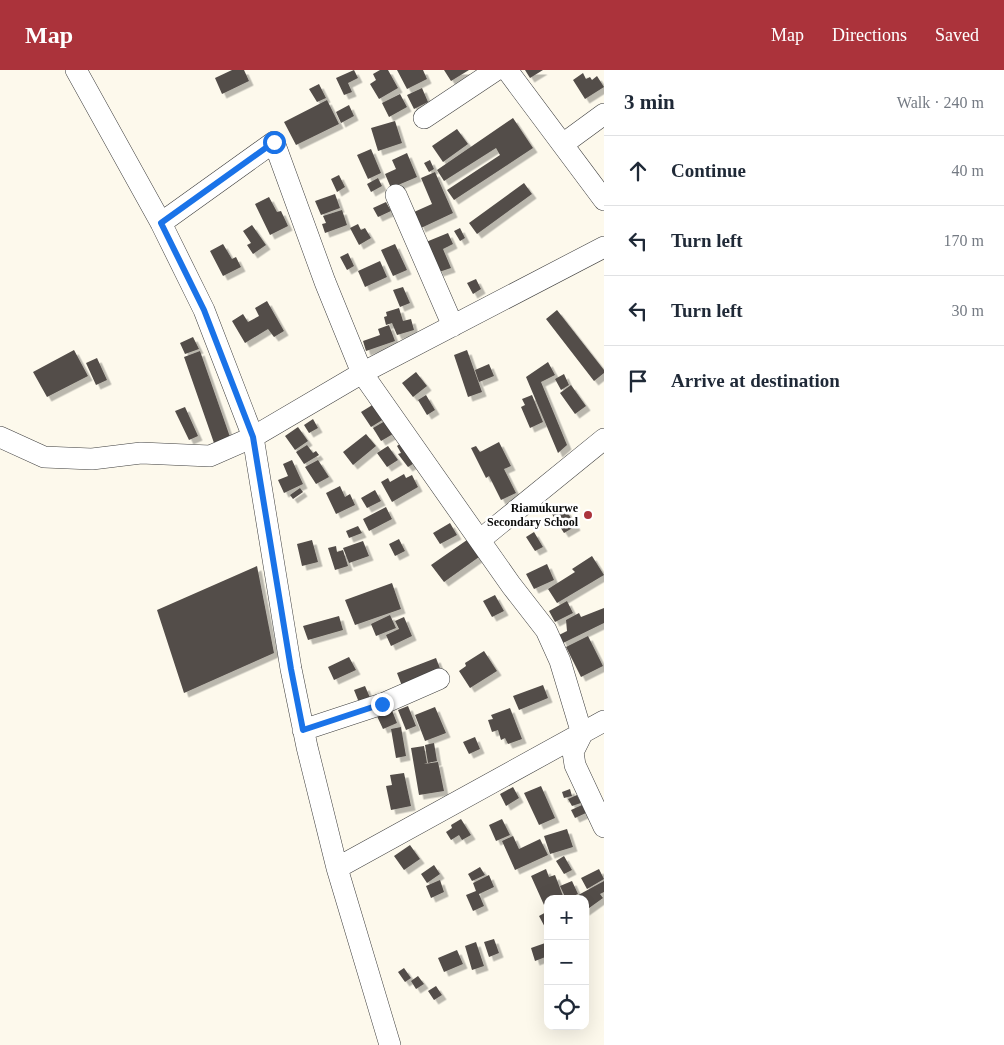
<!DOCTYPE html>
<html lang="en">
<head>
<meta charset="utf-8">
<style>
  :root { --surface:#fff; --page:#f6f6f7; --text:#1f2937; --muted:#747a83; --line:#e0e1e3; --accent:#ab333b }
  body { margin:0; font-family:"Times New Roman",serif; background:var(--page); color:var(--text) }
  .controls { position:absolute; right:15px; bottom:15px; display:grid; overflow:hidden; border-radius:10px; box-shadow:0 5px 20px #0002 }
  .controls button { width:45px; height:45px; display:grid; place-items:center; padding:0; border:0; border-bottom:1px solid var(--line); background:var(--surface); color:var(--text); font:25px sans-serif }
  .stop { position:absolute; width:15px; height:15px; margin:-11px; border:4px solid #1a73e8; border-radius:50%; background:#fff }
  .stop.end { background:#1a73e8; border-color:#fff; box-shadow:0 1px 5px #0008 }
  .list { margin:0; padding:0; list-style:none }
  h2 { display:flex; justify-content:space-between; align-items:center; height:65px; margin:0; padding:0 20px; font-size:21px }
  h2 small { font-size:16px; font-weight:400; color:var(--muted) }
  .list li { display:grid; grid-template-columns:32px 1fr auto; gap:15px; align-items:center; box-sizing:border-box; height:70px; padding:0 20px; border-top:1px solid var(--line) }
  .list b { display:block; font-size:19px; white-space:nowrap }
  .list em { font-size:16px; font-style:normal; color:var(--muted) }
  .icon { flex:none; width:28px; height:28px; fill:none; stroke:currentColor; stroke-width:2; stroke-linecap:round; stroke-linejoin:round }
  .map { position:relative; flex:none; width:604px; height:975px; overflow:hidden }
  header { display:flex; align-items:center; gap:30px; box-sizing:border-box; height:70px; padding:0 25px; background:var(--accent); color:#fff }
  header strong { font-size:24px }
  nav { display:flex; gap:28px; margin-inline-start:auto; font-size:18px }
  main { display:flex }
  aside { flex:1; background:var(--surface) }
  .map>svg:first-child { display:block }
  .building { fill:#534d49; filter:url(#shadow) }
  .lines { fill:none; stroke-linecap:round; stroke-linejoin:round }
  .minor-casing { stroke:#3e3e3e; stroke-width:22 }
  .minor { stroke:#fff; stroke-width:21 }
  .route { stroke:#1a73e8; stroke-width:6 }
  .poi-dot { fill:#ab333b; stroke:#fff; stroke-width:2 }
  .labels { text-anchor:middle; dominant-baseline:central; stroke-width:5; stroke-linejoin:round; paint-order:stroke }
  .poi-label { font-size:12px; font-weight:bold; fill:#0b0b0b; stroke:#fff; text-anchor:end }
</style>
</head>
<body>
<header>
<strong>Map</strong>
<nav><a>Map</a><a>Directions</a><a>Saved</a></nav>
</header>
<main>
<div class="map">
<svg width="604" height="975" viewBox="0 0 604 975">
  <defs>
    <filter id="shadow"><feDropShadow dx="4.5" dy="4.5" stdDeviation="0" flood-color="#0004"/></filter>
  </defs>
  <rect width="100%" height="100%" fill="#fdf9ec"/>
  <path class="building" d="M232,0H244L249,11L222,24L215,8Z
    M354,0L358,8L348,13L352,22L344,25L336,8Z
    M380,0H388L398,18L379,29L370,14L376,10L373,4Z
    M397,0H423L427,9L407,19Z
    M444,0H469L451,11Z
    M525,0H543L530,8Z
    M583,3L586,9L590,7L592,10L597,6L604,17L585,29L573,10Z
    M319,14L326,28L317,32L309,19Z
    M422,18L428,32L414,39L407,25Z
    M400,24L407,37L389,47L382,33Z
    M327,30L339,54L296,75L284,52Z
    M349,35L354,46L341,53L336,42Z
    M513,48L533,78L454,130L447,120L500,85L496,78L444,111L437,100Z
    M395,51L402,73L378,81L371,58Z
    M457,59L468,74L443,92L432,76Z
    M371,79L381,103L368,109L357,85Z
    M407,83L417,107L391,118L385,104L396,99L392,90Z
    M430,90L434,99L429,102L424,93Z
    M435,102L453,143L421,158L414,142L432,134L421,108Z
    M339,105L345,117L337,122L331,109Z
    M378,108L382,116L371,122L367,114Z
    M524,113L532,124L477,164L469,153Z
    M335,124L340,138L321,145L315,131Z
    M269,127L277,142L281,141L288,156L270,165L255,134Z
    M386,132L391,141L378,147L373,138Z
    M342,140L347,155L325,163L322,154L326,153L323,146Z
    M358,154L361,160L365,158L371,168L359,175L350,158Z
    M252,155L266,175L253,184L247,175L251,173L243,161Z
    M460,158L465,168L460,171L454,161Z
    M448,163L453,174L443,179L451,198L439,202L426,172Z
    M223,174L232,189L236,187L241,197L223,206L210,181Z
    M395,174L407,200L393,206L381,180Z
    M348,183L354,196L347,200L340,187Z
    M380,191L387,207L365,217L358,201Z
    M476,209L481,219L473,224L467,213Z
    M403,217L410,233L400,237L393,220Z
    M267,231L284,261L274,267L268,259L245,273L232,251L243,244L248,252L259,246L255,238Z
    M399,238L403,251L411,249L414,260L397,265L392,253L386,255L384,247L387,246L386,242Z
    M557,240L604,300V303L594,311L546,249Z
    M389,255L395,271L366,281L363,271L380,265L378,259Z
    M193,267L199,279L185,284L180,273Z
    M74,280L88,306L47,327L33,302Z
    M467,280L482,322L468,327L454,285Z
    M200,281L230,367L214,373L184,287Z
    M97,288L107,310L96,315L86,293Z
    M548,292L555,305L541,312L567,375L558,383L526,307Z
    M489,294L494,306L479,312L475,300Z
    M416,302L427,316L413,327L402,313Z
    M564,304L569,315L561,320L555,309Z
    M571,315L586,336L575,344L560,323Z
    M426,325L435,340L427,345L418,330Z
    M532,325L543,352L530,358L521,337L525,335L522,329Z
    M374,334L384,349L371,357L361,342Z
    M185,337L198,366L189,370L175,341Z
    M313,349L318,358L309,363L304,355Z
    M385,351L393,364L381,371L373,358Z
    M298,357L308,371L295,380L285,366Z
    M366,364L376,376L353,395L343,382Z
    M402,372L416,392L408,397L398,384L401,383L397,376Z
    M499,372L511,396L504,399L516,423L501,430L489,406L486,408L471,378L476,376L480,382Z
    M307,375L313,383L316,381L319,385L304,394L296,382Z
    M388,376L398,390L387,397L377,383Z
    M292,390L303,414L284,423L278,410L288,406L283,394Z
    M318,390L329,407L316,414L305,397Z
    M404,404L406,408L412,405L418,417L392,432L381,412L388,408L390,412Z
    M340,416L345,427L350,424L355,435L336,444L326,423Z
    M300,418L303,422L293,429L290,425Z
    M375,420L381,431L367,438L361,428Z
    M562,434L576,456L564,463L550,441Z
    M386,437L392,449L369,461L363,449Z
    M450,453L457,465L440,474L433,463Z
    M358,456L362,463L349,468L346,461Z
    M534,462L543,477L535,481L526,467Z
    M399,469L405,481L395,486L389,474Z
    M312,470L318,492L302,496L297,474Z
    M467,470L479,487L444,512L431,495Z
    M363,471L369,486L349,493L343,478Z
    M336,476L337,482L343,480L348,496L335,500L328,478Z
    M592,486L604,505L557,533L548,519L575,502L572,499Z
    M547,494L554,510L534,519L526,504Z
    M257,496L274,583L184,623L157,540Z
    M392,513L401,539L355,555L345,530Z
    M495,525L504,541L492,547L483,531Z
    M567,531L573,543L555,552L549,541Z
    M604,538V553L563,573L559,565L567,561L566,550L579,543L581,547Z
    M390,545L396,558L376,566L371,554Z
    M339,546L343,560L308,570L303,556Z
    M404,547L412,566L391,576L386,565L399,559L395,551Z
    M588,566L603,596L581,607L566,577Z
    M484,581L497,601L470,618L459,601L466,596L465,593Z
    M349,587L356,600L334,610L328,597Z
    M436,588L441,601L402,616L397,603Z
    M543,615L548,628L519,640L513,626Z
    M365,616L371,630L360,635L354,620Z
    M408,636L416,656L406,660L398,640Z
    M435,637L446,663L425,671L415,645Z
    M391,638L397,653L383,659L376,644Z
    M510,638L522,669L508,674L505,668L501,670L498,660L492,662L488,650L493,649L491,645Z
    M401,657L406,686L396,688L391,659Z
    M475,667L480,679L469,684L463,672Z
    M434,673L437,691L428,693L425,675Z
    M424,676L427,693L424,694L438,692L444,721L419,725L411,678Z
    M404,703L411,736L391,740L386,716L392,715L390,705Z
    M541,716L555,748L539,755L524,723Z
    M513,717L519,728L506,736L500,724Z
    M570,719L572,726L564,728L562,722Z
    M577,725L581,733L572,736L568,729Z
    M582,735L586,743L575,748L571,740Z
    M461,749L471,765L462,770L459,765L451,770L446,762L452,758L451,755Z
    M502,749L510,765L496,771L489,755Z
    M567,759L573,777L550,784L544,766Z
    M513,766L519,779L540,769L548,785L515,800L502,771Z
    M410,775L420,789L404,800L394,786Z
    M564,786L572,800L564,804L556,791Z
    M434,795L440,804L427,813L421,804Z
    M480,797L485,805L472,811L468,804Z
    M546,799L549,807L555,805L563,826L548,829V833L544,835L531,806Z
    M599,799L604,809L587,819L581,808Z
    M489,805L494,817L479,824L484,836L473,841L466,825L476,821L473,813Z
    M440,810L444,822L431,828L426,816Z
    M572,811L578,824L566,829L560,816Z
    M604,811V822L600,824L603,828L585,841V829H571Z
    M548,841V863L539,846Z
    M494,869L499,883L489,887L484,872Z
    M476,872L484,896L472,900L465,876Z
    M548,872V886L535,891L531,878Z
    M457,880L463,894L444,902L438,888Z
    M404,898L411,908L405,912L398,902Z
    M418,906L424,914L416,919L411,911Z
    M436,916L442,925L434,930L428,921Z"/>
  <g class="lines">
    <defs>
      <path id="minor" d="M76,0L161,153L204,240L253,367L291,599L307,677L337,798L390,975
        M507,0L604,130
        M424,48L496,0
        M563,74L604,44
        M396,125L453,256
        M161,153L274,72L325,212L362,303L511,515L546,560L560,591L582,664L573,682L575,695L604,757
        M0,367L44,387L92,389L141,383L210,386L253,367L362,303L604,177
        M481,469L604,369
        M303,660L382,634L439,609
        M337,798L604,651"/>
    </defs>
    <use href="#minor" class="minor-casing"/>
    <use href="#minor" class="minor"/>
  </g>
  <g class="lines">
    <path class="route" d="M274,72L161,153L204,240L253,367L291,599L303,660L382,634"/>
  </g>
  <circle class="poi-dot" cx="588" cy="445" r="5"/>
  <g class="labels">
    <g class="poi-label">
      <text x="578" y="438">Riamukurwe<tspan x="578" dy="14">Secondary School</tspan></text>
    </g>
  </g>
</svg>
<div class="controls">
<button>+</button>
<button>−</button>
<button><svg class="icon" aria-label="locate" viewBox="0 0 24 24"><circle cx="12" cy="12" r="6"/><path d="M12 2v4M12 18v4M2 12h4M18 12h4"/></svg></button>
</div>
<div class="stop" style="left:274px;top:72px"></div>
<div class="stop end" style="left:382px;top:634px"></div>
</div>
<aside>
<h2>3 min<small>Walk · 240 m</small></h2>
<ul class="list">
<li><svg class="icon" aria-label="ahead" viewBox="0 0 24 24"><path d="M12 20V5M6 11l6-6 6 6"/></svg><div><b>Continue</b></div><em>40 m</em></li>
<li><svg class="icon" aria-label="left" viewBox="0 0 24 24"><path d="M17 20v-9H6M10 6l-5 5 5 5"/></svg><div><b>Turn left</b></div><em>170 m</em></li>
<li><svg class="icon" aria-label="left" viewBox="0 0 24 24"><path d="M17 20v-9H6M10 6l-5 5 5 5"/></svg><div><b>Turn left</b></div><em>30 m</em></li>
<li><svg class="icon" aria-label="arrive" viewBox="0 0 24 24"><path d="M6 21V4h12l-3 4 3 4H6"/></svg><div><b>Arrive at destination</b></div></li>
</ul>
</aside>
</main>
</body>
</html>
